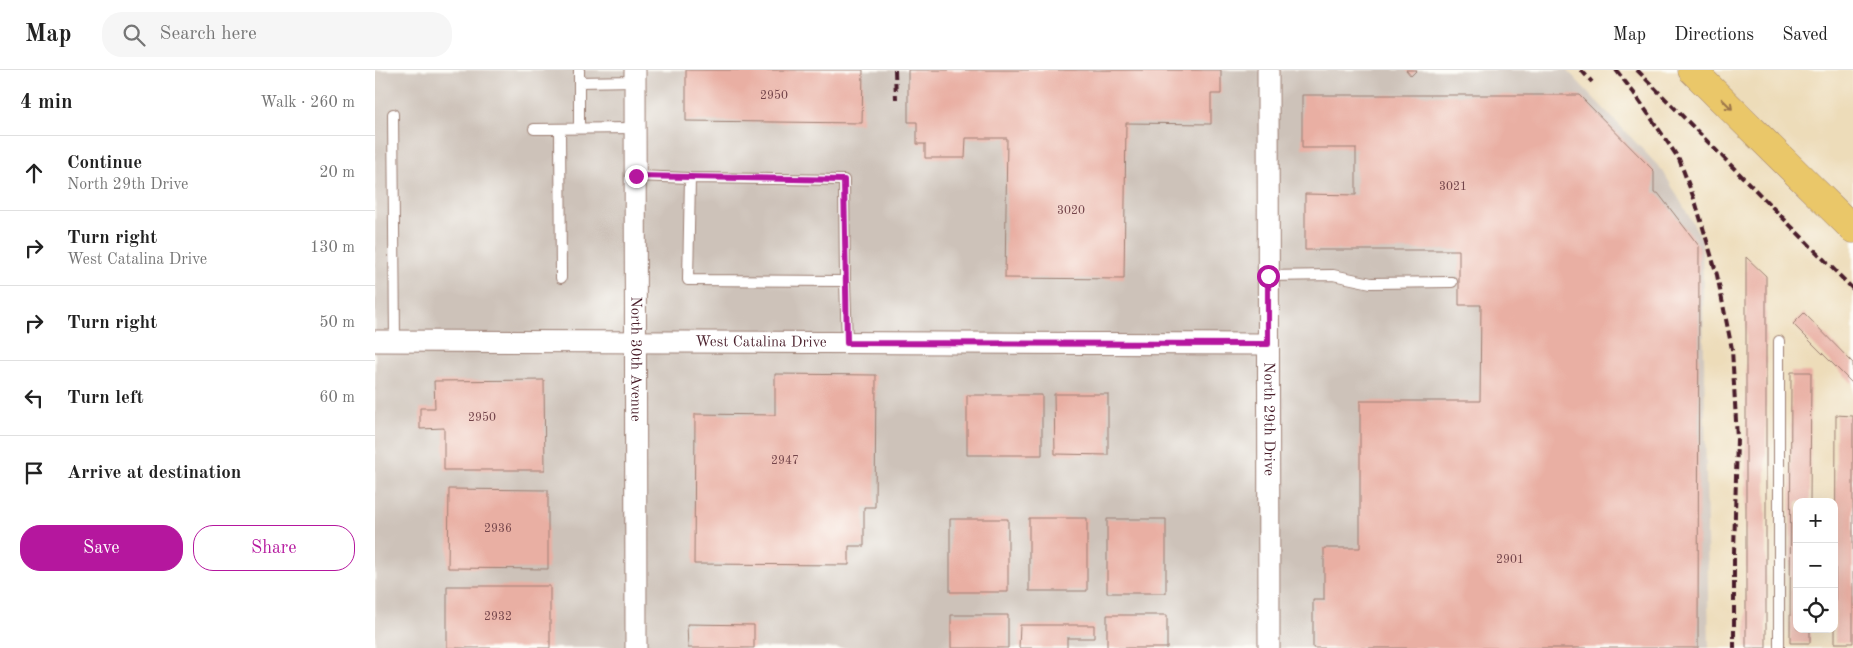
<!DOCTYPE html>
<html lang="en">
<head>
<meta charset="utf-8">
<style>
  :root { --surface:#fff; --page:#f6f6f6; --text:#222; --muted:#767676; --line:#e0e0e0; --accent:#b5179e }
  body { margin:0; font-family:"Old Standard TT",serif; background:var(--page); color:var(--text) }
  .controls { position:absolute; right:15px; bottom:15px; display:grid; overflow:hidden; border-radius:10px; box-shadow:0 5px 20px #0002 }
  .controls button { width:45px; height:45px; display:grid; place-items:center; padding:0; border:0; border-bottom:1px solid var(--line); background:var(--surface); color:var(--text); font:25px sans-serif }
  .stop { position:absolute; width:15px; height:15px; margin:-11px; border:4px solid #b5179e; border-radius:50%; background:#fff }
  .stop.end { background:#b5179e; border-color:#fff; box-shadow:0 1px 5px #0008 }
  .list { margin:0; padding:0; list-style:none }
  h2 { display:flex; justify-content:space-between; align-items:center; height:65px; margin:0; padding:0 20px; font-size:21px }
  h2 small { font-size:16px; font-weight:400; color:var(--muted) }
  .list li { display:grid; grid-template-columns:32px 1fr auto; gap:15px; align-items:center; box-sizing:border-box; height:75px; padding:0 20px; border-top:1px solid var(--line) }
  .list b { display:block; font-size:19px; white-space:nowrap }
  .list p { margin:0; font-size:16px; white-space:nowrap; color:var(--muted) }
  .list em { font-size:16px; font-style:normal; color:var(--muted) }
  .actions { display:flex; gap:10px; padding:15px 20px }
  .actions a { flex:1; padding:11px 0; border:1px solid var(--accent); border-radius:20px; text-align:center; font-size:18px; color:var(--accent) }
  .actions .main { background:var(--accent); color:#fff }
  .icon { flex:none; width:28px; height:28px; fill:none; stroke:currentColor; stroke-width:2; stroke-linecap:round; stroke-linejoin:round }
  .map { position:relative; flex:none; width:1478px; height:578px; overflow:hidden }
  header { display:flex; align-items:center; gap:30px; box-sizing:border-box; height:70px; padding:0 25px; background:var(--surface); border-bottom:1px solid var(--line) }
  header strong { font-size:24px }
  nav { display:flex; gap:28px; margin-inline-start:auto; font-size:18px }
  .search { width:350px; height:45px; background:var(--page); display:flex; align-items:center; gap:12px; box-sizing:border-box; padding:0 18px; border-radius:20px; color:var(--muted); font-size:19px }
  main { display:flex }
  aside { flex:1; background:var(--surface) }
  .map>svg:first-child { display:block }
  .industrial { fill:#cdc2b9 }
  .building { fill:#e9afa3 }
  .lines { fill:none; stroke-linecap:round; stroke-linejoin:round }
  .lane-casing { stroke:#9c7e72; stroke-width:12 }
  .street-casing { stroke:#9c7e72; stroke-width:23 }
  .highway-casing { stroke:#9c7e72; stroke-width:29 }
  .lane { stroke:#fff; stroke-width:10 }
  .street { stroke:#fff; stroke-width:21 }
  .highway { stroke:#eac769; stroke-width:28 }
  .rail { stroke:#4a1f2b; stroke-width:4; stroke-dasharray:8 4; stroke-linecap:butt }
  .oneway { stroke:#9a734a }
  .route { stroke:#b5179e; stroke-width:6 }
  .labels { text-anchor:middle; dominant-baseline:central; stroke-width:4.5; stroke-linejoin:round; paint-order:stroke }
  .number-label { font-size:12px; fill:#724349 }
  .street-label { font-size:15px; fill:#4a1f2b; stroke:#fdfcf7 }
</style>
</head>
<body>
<header>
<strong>Map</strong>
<div class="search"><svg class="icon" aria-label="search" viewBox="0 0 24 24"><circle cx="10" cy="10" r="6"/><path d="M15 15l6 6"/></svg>Search here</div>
<nav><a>Map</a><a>Directions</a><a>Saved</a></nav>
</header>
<main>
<aside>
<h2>4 min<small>Walk · 260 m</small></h2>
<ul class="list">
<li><svg class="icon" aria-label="ahead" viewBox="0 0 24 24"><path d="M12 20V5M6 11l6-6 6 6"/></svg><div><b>Continue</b><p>North 29th Drive</p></div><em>20 m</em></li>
<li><svg class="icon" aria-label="right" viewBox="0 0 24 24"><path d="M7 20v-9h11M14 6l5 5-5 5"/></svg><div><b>Turn right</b><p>West Catalina Drive</p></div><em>130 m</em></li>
<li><svg class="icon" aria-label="right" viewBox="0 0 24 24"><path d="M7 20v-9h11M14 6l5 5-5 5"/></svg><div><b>Turn right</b></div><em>50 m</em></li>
<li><svg class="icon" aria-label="left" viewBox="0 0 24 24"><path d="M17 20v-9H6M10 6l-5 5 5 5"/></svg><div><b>Turn left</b></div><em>60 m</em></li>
<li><svg class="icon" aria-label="arrive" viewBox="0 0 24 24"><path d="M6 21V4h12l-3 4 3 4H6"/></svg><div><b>Arrive at destination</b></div></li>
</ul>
<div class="actions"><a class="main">Save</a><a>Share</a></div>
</aside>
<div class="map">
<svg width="1478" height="578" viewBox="0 0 1478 578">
  <rect width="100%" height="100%" fill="#fdfcf7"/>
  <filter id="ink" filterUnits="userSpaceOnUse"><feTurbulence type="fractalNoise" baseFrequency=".02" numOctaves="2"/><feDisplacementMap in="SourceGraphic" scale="10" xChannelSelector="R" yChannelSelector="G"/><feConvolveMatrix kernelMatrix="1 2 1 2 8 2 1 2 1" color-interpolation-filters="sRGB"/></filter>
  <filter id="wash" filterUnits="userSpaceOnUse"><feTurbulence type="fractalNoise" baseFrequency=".0096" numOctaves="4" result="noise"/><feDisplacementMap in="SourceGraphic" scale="20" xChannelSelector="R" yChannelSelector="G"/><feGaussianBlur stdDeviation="1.12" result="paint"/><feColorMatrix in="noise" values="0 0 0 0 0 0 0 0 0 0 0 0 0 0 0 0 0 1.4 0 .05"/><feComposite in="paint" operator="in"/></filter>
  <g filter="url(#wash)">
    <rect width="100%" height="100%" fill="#eddcb9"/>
    <path class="industrial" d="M0,0H1192L1288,101L1327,169L1334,578H0Z"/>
    <g id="blocks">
      <path class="building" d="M311,0H488L487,53L311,51Z
        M533,0H846V24H836V54L751,53L749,209L630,208L632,68H591L590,88H550V74H542V52H533Z
        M1031,0H1042L1036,6Z
        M927,25H1204L1279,101V123H1283L1324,176L1323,578H938V530H949V478H985V331H1105L1106,235H1084V180H930V124L981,125V78H927Z
        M1371,187L1391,206V578H1371Z
        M1429,243L1478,293V314L1418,254Z
        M1416,302H1436L1435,432H1422V559H1435V573H1415Z
        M400,304L501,305L500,437H489V476H474V495L319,494L320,344L400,345Z
        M169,310L170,400H69V358L45,359V338H60L59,311Z
        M679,324H733V385L680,384Z
        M592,325H667V385H592Z
        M1461,345L1478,346V573H1460Z
        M74,419L173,420V499L73,498Z
        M654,448H712V521H654Z
        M575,449H633V522H575Z
        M732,449H791V523H732Z
        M72,516H175V578H72Z
        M576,545H633V578H576Z
        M732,545H792V578H732Z
        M312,554L379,555V578H313Z
        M645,555H719V568H692V578H644Z"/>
    </g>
  </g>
  <g filter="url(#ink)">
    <use href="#blocks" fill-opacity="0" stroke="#9c7e72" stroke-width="1"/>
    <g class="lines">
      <defs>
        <path id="lane" d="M204,12L260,11
          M18,44L20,271
          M204,58V0
          M159,59L260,58
          M185,59L186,208
          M261,106L315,108L313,210L470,211L472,273
          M315,108L469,110L470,211
          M893,206L958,205L996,213L1077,212
          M1404,578V271"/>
        <g id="street">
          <path id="s1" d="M260,0L261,578"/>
          <path id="s2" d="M893,0L894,578"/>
          <path id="s3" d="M0,271L893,274"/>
        </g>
        <path id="highway" d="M1317,0L1478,159"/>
      </defs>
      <use href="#lane" class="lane-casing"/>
      <use href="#street" class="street-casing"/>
      <use href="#highway" class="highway-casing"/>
      <use href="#lane" class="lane"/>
      <use href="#street" class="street"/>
      <use href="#highway" class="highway"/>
      <path class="rail" d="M520,0L521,29
        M1206,0L1217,12
        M1241,0L1259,23L1304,89L1321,134L1342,205L1357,279L1362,369L1359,482V578
        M1262,0L1478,219"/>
    </g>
    <defs><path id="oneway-shaft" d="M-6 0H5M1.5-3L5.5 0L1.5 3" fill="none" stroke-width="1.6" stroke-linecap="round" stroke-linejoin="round" transform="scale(1.25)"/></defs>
    <use class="oneway" href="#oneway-shaft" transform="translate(1352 34) rotate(45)"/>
  </g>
  <g class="lines" filter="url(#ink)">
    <path class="route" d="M261,106L469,110L472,273L893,274V206"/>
  </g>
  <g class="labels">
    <g class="number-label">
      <text x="399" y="26">2950</text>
      <text x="1078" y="117">3021</text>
      <text x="696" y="141">3020</text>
      <text x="107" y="348">2950</text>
      <text x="410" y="391">2947</text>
      <text x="123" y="459">2936</text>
      <text x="1135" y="490">2901</text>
      <text x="123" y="547">2932</text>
    </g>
    <g class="street-label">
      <text stroke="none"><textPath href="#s3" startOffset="386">West Catalina Drive</textPath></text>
      <text stroke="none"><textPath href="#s1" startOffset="289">North 30th Avenue</textPath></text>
      <text stroke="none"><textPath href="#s2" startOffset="349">North 29th Drive</textPath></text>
    </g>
  </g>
</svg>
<div class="controls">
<button>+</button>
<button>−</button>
<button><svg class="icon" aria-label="locate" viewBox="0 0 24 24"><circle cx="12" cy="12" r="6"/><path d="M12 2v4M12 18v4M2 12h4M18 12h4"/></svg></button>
</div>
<div class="stop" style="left:893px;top:206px"></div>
<div class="stop end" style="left:261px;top:106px"></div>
</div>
</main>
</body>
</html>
